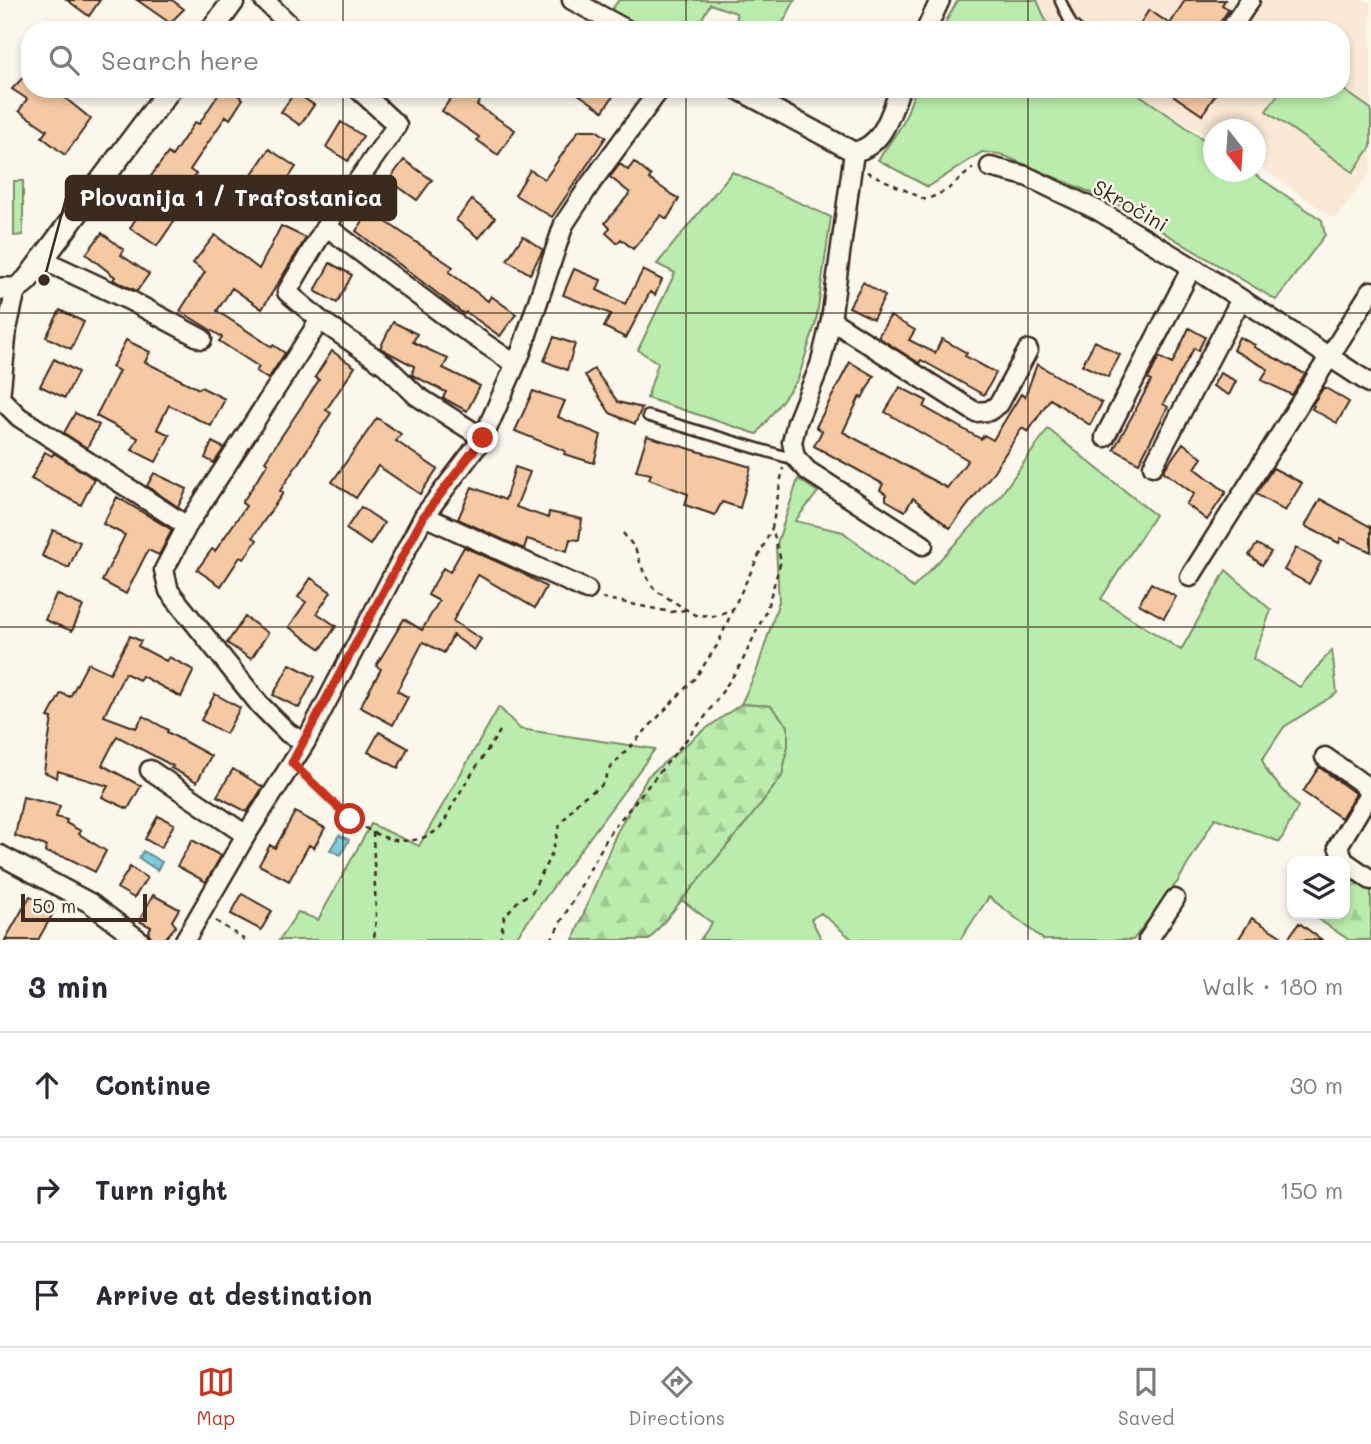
<!DOCTYPE html>
<html lang="en">
<head>
<meta charset="utf-8">
<style>
  :root { --surface:#fff; --page:#f7f7f7; --text:#2b2b33; --muted:#7c7c81; --line:#e1e1e2; --accent:#c8321e }
  body { margin:0; font-family:Mali,sans-serif; background:var(--page); color:var(--text) }
  .controls { position:absolute; right:21px; bottom:21px; display:grid; overflow:hidden; border-radius:14px; box-shadow:0 4px 10px #0003 }
  .controls button { width:63px; height:63px; display:grid; place-items:center; padding:0; border:0; border-bottom:2px solid var(--line); background:var(--surface); color:var(--text); font:35px sans-serif }
  .compass { position:absolute; left:1203px; top:119px; width:63px; height:63px; border-radius:50%; background:var(--surface); box-shadow:0 4px 10px #0003; rotate:163deg }
  .scale { position:absolute; left:21px; bottom:18px; width:126px; box-sizing:border-box; padding-left:7px; border:4px solid #3b2a1e; border-top:0; font-size:19px; line-height:24px; white-space:nowrap; color:#3b2a1e; -webkit-text-stroke:5px #fbf7ec; paint-order:stroke }
  .stop { position:absolute; width:21px; height:21px; margin:-16px; border:5px solid #c8321e; border-radius:50%; background:#fff }
  .stop.end { background:#c8321e; border-color:#fff; box-shadow:0 2px 7px #0008 }
  .list { margin:0; padding:0; list-style:none }
  h2 { display:flex; justify-content:space-between; align-items:center; height:91px; margin:0; padding:0 28px; font-size:30px }
  h2 small { font-size:23px; font-weight:400; color:var(--muted) }
  .list li { display:grid; grid-template-columns:46px 1fr auto; gap:21px; align-items:center; box-sizing:border-box; height:105px; padding:0 28px; border-top:2px solid var(--line) }
  .list b { display:block; font-size:26px; white-space:nowrap }
  .list em { font-size:23px; font-style:normal; color:var(--muted) }
  .icon { flex:none; width:38px; height:38px; fill:none; stroke:currentColor; stroke-width:2; stroke-linecap:round; stroke-linejoin:round }
  .map { position:relative; flex:none; width:1371px; height:940px; overflow:hidden }
  .search { position:absolute; background:var(--surface); box-shadow:0 4px 10px #0003; left:21px; right:21px; top:21px; height:77px; display:flex; align-items:center; gap:18px; box-sizing:border-box; padding:0 24px; border-radius:28px; color:var(--muted); font-size:26px }
  .sheet { height:406px; background:var(--surface) }
  nav { display:flex; justify-content:space-around; align-items:center; box-sizing:border-box; height:98px; border-top:2px solid var(--line); background:var(--surface); font-size:19px; color:var(--muted) }
  nav a { display:grid; justify-items:center; gap:4px }
  nav .on { color:var(--accent) }
  .map>svg:first-child { display:block }
  .built { fill:#f9e9d6 }
  .grass { fill:#baedad; stroke:#7a8c66; stroke-width:2 }
  .forest { fill:url(#forest-firs); stroke:#7a8c66; stroke-width:2 }
  .water { fill:url(#water-ripples); stroke:#648b91; stroke-width:2 }
  .building { fill:#f5c9a4; stroke:#3b2a1e; stroke-width:2 }
  .lines { fill:none; stroke-linecap:round; stroke-linejoin:round }
  .service-casing { stroke:#3b2a1e; stroke-width:14 }
  .minor-casing { stroke:#3b2a1e; stroke-width:23 }
  .tertiary-casing { stroke:#3b2a1e; stroke-width:26 }
  .path { stroke:#3b2a1e; stroke-width:2.5; stroke-dasharray:5 5; stroke-linecap:butt }
  .service { stroke:#fbf7ec; stroke-width:9 }
  .minor { stroke:#fbf7ec; stroke-width:18 }
  .tertiary { stroke:#fbf7ec; stroke-width:21 }
  .route { stroke:#c8321e; stroke-width:9 }
  .grid { fill:none; stroke:#3b2a1e; stroke-width:2; stroke-opacity:0.55 }
  .labels { text-anchor:middle; dominant-baseline:central; stroke-width:5; stroke-linejoin:round; paint-order:stroke }
  .street-label { font-size:21px; fill:#3b2a1e; stroke:#fbf7ec }
  .leader { fill:none; stroke:#3b2a1e; stroke-width:2.5 }
  .callout-dot { fill:#3b2a1e; stroke:#fbf7ec; stroke-width:2.5 }
  .callout { fill:#3b2a1e; stroke:#3b2a1e; stroke-width:2.5 }
  .callout-label { font-size:23px; text-anchor:middle; font-weight:bold; fill:#fff }
</style>
</head>
<body>
<div class="map">
<svg width="1371" height="940" viewBox="0 0 1371 940">
  <defs>
    <pattern id="forest-firs" width="22" height="20" patternUnits="userSpaceOnUse" patternTransform="scale(1.75)"><rect width="22" height="20" fill="#baedad"/><path d="M5 1l3.5 6h-7zM16 11l3.5 6h-7z" fill="#a1cb94"/></pattern>
    <pattern id="water-ripples" width="26" height="14" patternUnits="userSpaceOnUse" patternTransform="scale(1.75)"><rect width="26" height="14" fill="#7fccdd"/><path d="M2 4q2-2 4 0t4 0M15 11q2-2 4 0t4 0" fill="none" stroke="#6fafbd"/></pattern>
  </defs>
  <rect width="100%" height="100%" fill="#fbf7ec"/>
  <filter id="ink" filterUnits="userSpaceOnUse"><feTurbulence type="fractalNoise" baseFrequency=".0143" numOctaves="2"/><feDisplacementMap in="SourceGraphic" scale="14" xChannelSelector="R" yChannelSelector="G"/><feConvolveMatrix kernelMatrix="1 2 1 2 8 2 1 2 1" color-interpolation-filters="sRGB"/></filter>
  <g filter="url(#ink)">
    <path class="built" d="M1026,0H1365L1371,4V172L1335,219L1256,164V130H1214L1213,138L1117,89H1341V30H1037Z"/>
    <path class="grass" d="M619,0H795L779,30H739L736,13L710,4L696,30H627L605,18Z
      M958,0H1037L1050,30H941Z
      M1341,88L1371,109V147L1353,172L1266,111L1282,89Z
      M916,89H1131L1213,146L1214,172H1251L1322,220L1325,235L1276,300L1113,202L1000,154L982,152L928,187L878,160L903,123Z
      M732,172L831,217L816,322L798,379L757,434L647,398L658,363L638,350L675,273L657,264Z
      M14,181H23V235L14,236Z
      M1048,429L1155,515L1101,599L1181,650L1226,570L1271,610L1253,659L1300,687L1332,650L1337,693L1284,727L1262,760L1268,773L1298,807L1280,842L1215,818L1178,881L1133,940H1044L989,897L960,940H853L821,913L811,919L822,940H700L712,923L682,900L750,818L782,776L788,745L771,706L741,704L757,670L779,601L776,547L798,479L818,492L795,521L843,532L913,588L998,499Z
      M499,707L520,729L655,749L514,940H279L298,912L318,920L371,824L419,846Z"/>
    <path class="forest" d="M741,704L771,706L788,726V745L782,776L750,818L649,940H573L616,834L648,776L700,733Z
      M1345,868L1371,884V940H1349L1311,914H1345Z"/>
    <path class="water" d="M339,835L349,840L341,855L330,850Z
      M143,851L162,862L157,870L139,858Z"/>
    <path class="building" d="M67,0H100L89,16Z
      M137,0H172L184,9L170,23Z
      M1185,0H1225L1222,5L1229,9L1215,30H1136L1149,10L1170,24Z
      M30,70V89H54L91,119L65,155L42,137L47,130L19,111L27,99L12,89Z
      M222,89H229L243,99L230,119L226,116L190,170L196,174L164,215L174,221L157,246L130,228L140,212L147,216L166,188L151,176L168,153L172,156L195,122L199,124Z
      M457,89H462L480,101L477,105L515,130L498,155L477,140L479,137L442,111Z
      M571,89H618L603,111Z
      M1164,89H1219L1202,115Z
      M295,92L314,105L300,125L281,112Z
      M341,122L363,136L348,161L326,147Z
      M579,130H596L606,137L552,217L515,195L530,170L545,179Z
      M269,149L296,167L279,192L252,174Z
      M404,160L432,180L417,200L389,180Z
      M634,162L651,176L649,179L679,199L667,219L661,215L633,249L621,239L617,243L606,233L610,228L605,223L630,193L610,177L620,164L628,170Z
      M472,200L495,218L479,238L456,220Z
      M370,211L453,267L449,272L488,301L491,296L516,314L500,336L466,312L464,314L356,231Z
      M281,226L306,238L262,309L232,288L217,311L272,347L273,345L285,353L268,379L256,371L259,367L219,341L222,337L180,311L205,272L193,263L215,235L259,269Z
      M102,233L124,250L121,255L149,274L137,291L113,280L115,277L86,254Z
      M523,236L543,250L530,274L507,260Z
      M330,263L352,275L337,303L315,291Z
      M574,269L601,280L597,290L625,304L643,270L662,280L655,295L650,292L626,338L604,327L611,314L563,295Z
      M863,282L885,296L873,319L849,307Z
      M60,310L84,322L71,349L46,337Z
      M890,316L915,330L909,340L935,353L942,339L967,353L965,356L996,373L984,395L921,360L919,363L878,337Z
      M393,322L417,334L413,342L448,359L443,368L480,386L467,411L443,398L446,392L412,375L414,366L380,348Z
      M1189,328L1205,337L1198,351L1194,348L1163,404L1168,407L1139,463L1114,449L1151,381L1148,379L1159,357L1172,364Z
      M554,337L575,344L567,370L544,361Z
      M1239,337L1255,345L1254,347L1305,374L1292,395L1261,380L1268,369L1233,350Z
      M126,340L150,352L145,362L199,389L201,387L225,399L211,426L169,405L157,429L170,435L156,462L132,450L138,438L96,416L119,371L112,367Z
      M1095,341L1120,355L1108,377L1082,365Z
      M332,351L355,367L326,410L331,413L280,491L283,493L253,537L257,540L244,559L240,557L221,586L197,570L212,549L215,551L246,506L242,503L268,463L265,461L319,380L315,377Z
      M54,359L78,372L65,398L40,386Z
      M850,362L874,376L862,398L860,396L843,432L947,488L968,460L885,412L900,387L927,401L924,407L981,439L984,435L993,440L1021,394L1025,397L1037,364L1102,403L1090,425L1050,399L1028,432L1022,428L992,474L950,528L913,498L905,511L886,500V494L880,490L883,484L814,446L822,431L816,427Z
      M594,369L618,402L642,408L635,424L610,413L585,375Z
      M1220,373L1236,381L1229,395L1213,386Z
      M1324,387L1349,402L1337,423L1312,409L1314,406L1312,405Z
      M533,391L565,401L558,417L601,435L594,463L564,454L565,451L515,431Z
      M75,413L99,425L87,448L64,433Z
      M377,418L401,434L396,441L437,469L420,494L378,466L356,498L332,482Z
      M647,436L751,467L740,508L722,502L715,515L685,505L688,494L649,479L651,474L636,471Z
      M212,442L224,448L214,463L205,458Z
      M1183,443L1202,458L1195,468L1226,492L1207,520L1186,504L1194,494L1163,471Z
      M45,452L52,456L54,453L94,479L81,505L31,479Z
      M515,467L530,472L516,507L548,518L549,512L582,519L579,540L570,539L567,551L527,539L524,549L458,519L472,487L505,500Z
      M1273,468L1302,483L1285,511L1256,494Z
      M154,473L187,489L178,507L147,486Z
      M117,497L172,530L159,555L148,550L126,594L102,581L125,535L103,524Z
      M1320,499L1371,527V552L1341,538L1339,543L1305,526Z
      M361,507L384,523L370,545L346,529Z
      M53,530L80,542L69,568L42,556Z
      M1257,544L1271,552L1262,565L1249,555Z
      M464,547L518,571L546,587L535,608L478,575L453,621L481,639L474,650L453,635L444,653L423,642L397,691L408,697L393,725L360,707L381,669L376,666L404,619L422,630L439,601L428,595L443,568L450,572Z
      M1296,548L1321,562L1309,584L1284,570Z
      M311,578L331,592L317,613L336,626L321,649L289,627L306,602L298,597Z
      M1151,583L1176,597L1164,618L1139,604Z
      M56,594L83,606L72,631L45,620Z
      M245,617L268,633L251,659L227,643Z
      M130,636L141,641L138,646L166,661L169,657L194,670L181,697L142,676L139,680L125,673L104,716L136,728L143,716L168,730L167,732L211,756L197,782L171,768L173,766L117,736L102,765L141,786L128,809L102,797L108,786L58,771L57,778L44,772L52,718L48,717L61,693L70,697L88,663L110,673Z
      M290,664L315,677L299,708L273,695Z
      M215,694L240,708L226,734L201,720Z
      M379,732L408,748L398,768L368,752Z
      M1319,767L1356,794L1341,818L1303,792Z
      M233,769L263,787L247,812L217,796Z
      M23,797L60,806L56,817L67,820L66,823L81,831L79,834L106,851L95,872L68,858L45,852L46,846L15,836Z
      M295,812L325,828L314,848L309,845L289,881L259,865L270,845L275,848Z
      M158,816L174,824L161,848L145,839Z
      M192,840L221,856L206,882L177,866Z
      M130,867L147,878L134,898L117,888Z
      M242,894L272,911L261,930L231,914Z
      M153,895L179,909L172,921L176,926L164,940H157L150,936L148,933L151,927L139,921Z
      M30,896L55,910L38,940H5Z
      M1252,918L1287,940L1299,923L1322,940H1238Z"/>
    <g class="lines">
      <defs>
        <path id="service" d="M1060,0L1071,24L1078,30
          M648,416L786,457H795"/>
        <path id="minor" d="M264,0L295,30
          M572,0L627,30
          M1234,24L1250,0
          M926,30L940,0
          M358,89L397,125L326,226L287,292L320,320L385,365L417,396L483,438
          M737,89L854,152C884,145 890,115 900,89
          M854,152L831,320L820,365L797,422L792,442L795,457L808,471L923,545
          M990,167L1026,176L1099,211L1192,267L1371,384
          M326,226L456,324L515,364
          M41,259L131,301L202,339
          M831,320L975,412L989,411L999,404L1028,350
          M0,398L19,417L187,526
          M0,398L7,329L16,289
          M1105,437L1192,267
          M1153,466L1241,299
          M424,516L587,590
          M1190,577L1371,291
          M305,743L288,733L260,705L169,591L164,570L187,526L320,320
          M1325,757L1363,784L1369,794L1338,846L1344,861L1371,880
          M150,770L246,835
          M0,855L90,903L139,940
          M185,940L246,835L305,743L424,516L483,438L521,352L564,224L591,183L660,89
          M1148,940L1175,899"/>
        <path id="tertiary" d="M212,30L234,0
          M0,289H16L27,280L170,89"/>
      </defs>
      <use href="#service" class="service-casing"/>
      <use href="#minor" class="minor-casing"/>
      <use href="#tertiary" class="tertiary-casing"/>
      <path class="path" d="M867,172L926,200L947,190L973,168
        M623,533L635,548L644,573L655,590L695,615L715,616L733,609L772,528
        M602,598L671,612L685,610
        M305,775C337,806 386,864 436,831C445,825 450,808 456,799C470,776 485,754 500,731
        M373,832L376,916L374,940
        M216,921L245,940
        M500,940L504,917L518,901L532,892L551,855L560,825L579,800L601,786L612,766L696,677L718,644L733,609
        M551,940L611,831L705,717L741,664L766,611L781,561L772,528L783,468"/>
      <use href="#service" class="service"/>
      <use href="#minor" class="minor"/>
      <use href="#tertiary" class="tertiary"/>
    </g>
  </g>
  <g class="lines" filter="url(#ink)">
    <path class="route" d="M350,819L292,763L424,516L483,438"/>
  </g>
  <path class="grid" d="M343,0V30M686,0V30M1028,0V30M343,89V940M686,89V940M1028,89V940M0,313H1371M0,627H1371"/>
  <g class="labels">
    <g class="street-label">
      <text transform="translate(1131 205) rotate(30)">Skročini</text>
    </g>
  </g>
  <path class="leader" d="M44 280L66 198"/>
  <circle class="callout-dot" cx="44" cy="280" r="7"/>
  <rect class="callout" x="66" y="176" width="330" height="44" rx="7"/>
  <g class="callout-label">
    <text x="231" y="206">Plovanija 1 / Trafostanica</text>
  </g>
</svg>
<div class="controls">
<button><svg class="icon" aria-label="layers" viewBox="0 0 24 24"><path d="M12 4l9 5-9 5-9-5zM3 14l9 5 9-5"/></svg></button>
</div>
<svg class="compass" viewBox="-18 -18 36 36"><path d="M0-13l5 13h-10z" fill="#e53935"/><path d="M0 13l5-13h-10z" fill="#7c7c81"/></svg>
<div class="scale">50 m</div>
<div class="stop" style="left:350px;top:819px"></div>
<div class="stop end" style="left:483px;top:438px"></div>
<div class="search"><svg class="icon" aria-label="search" viewBox="0 0 24 24"><circle cx="10" cy="10" r="6"/><path d="M15 15l6 6"/></svg>Search here</div>
</div>
<section class="sheet">
<h2>3 min<small>Walk · 180 m</small></h2>
<ul class="list">
<li><svg class="icon" aria-label="ahead" viewBox="0 0 24 24"><path d="M12 20V5M6 11l6-6 6 6"/></svg><div><b>Continue</b></div><em>30 m</em></li>
<li><svg class="icon" aria-label="right" viewBox="0 0 24 24"><path d="M7 20v-9h11M14 6l5 5-5 5"/></svg><div><b>Turn right</b></div><em>150 m</em></li>
<li><svg class="icon" aria-label="arrive" viewBox="0 0 24 24"><path d="M6 21V4h12l-3 4 3 4H6"/></svg><div><b>Arrive at destination</b></div></li>
</ul>
</section>
<nav>
<a class="on"><svg class="icon" aria-label="map" viewBox="0 0 24 24"><path d="M3 6l6-2 6 2 6-2v14l-6 2-6-2-6 2zM9 4v14M15 6v14"/></svg>Map</a>
<a><svg class="icon" aria-label="directions" viewBox="0 0 24 24"><path d="M12 3l9 9-9 9-9-9zM9 14v-3h6M13 9l2 2-2 2"/></svg>Directions</a>
<a><svg class="icon" aria-label="saved" viewBox="0 0 24 24"><path d="M7 4h10v16l-5-4-5 4z"/></svg>Saved</a>
</nav>
</body>
</html>
